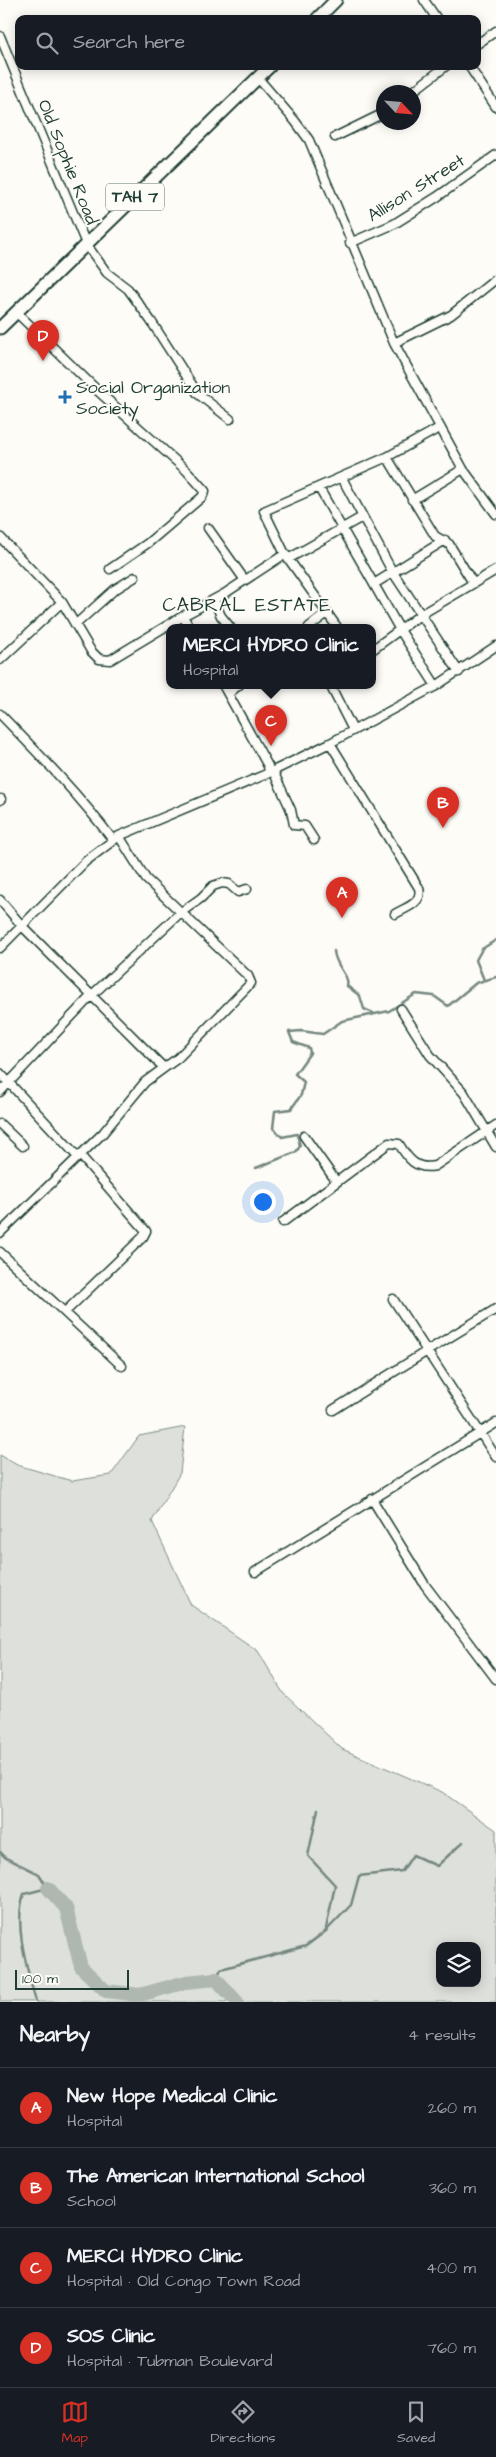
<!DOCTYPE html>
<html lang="en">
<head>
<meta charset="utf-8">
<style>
  :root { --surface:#171b24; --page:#242831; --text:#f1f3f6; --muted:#9ea1a6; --line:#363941; --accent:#d93025 }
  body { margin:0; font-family:"Architects Daughter",sans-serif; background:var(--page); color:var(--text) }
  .controls { position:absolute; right:15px; bottom:15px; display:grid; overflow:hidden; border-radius:10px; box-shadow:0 2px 12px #0003 }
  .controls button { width:45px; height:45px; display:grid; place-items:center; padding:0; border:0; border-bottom:1px solid var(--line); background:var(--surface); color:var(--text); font:25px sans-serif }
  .compass { position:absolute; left:376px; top:85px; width:45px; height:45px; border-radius:50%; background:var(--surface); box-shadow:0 2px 12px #0003; rotate:116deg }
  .scale { position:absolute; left:15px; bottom:12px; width:114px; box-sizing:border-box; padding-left:5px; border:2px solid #1f3d34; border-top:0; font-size:14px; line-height:18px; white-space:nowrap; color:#1f3d34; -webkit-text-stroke:4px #fdfcf7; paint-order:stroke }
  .you { position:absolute; left:262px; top:1201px; width:18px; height:18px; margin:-12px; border:4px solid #fff; border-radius:50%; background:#1a73e8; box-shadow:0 0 0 8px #1a73e833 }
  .badge { display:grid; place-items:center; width:32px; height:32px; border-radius:50%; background:var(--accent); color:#fff; font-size:16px; font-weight:700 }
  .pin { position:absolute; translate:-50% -41px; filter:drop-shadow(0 1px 2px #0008) }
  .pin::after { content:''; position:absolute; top:26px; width:18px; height:15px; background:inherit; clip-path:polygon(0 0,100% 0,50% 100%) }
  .popup { position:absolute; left:166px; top:624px; width:210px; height:65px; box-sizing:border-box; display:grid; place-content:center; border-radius:10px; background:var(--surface); filter:drop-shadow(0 1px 4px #0005); font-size:16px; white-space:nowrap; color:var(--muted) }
  .popup b { font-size:19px; color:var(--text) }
  .popup::after { content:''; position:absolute; left:50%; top:100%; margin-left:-10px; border:10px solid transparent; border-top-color:var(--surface) }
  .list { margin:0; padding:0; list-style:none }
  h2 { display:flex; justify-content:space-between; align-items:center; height:65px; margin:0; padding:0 20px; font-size:21px }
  h2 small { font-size:16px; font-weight:400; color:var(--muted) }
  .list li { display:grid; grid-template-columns:32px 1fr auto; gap:15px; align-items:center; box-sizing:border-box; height:80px; padding:0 20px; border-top:1px solid var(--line) }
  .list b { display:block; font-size:19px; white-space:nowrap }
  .list p { margin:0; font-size:16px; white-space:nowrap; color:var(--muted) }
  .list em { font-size:16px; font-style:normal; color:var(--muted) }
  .icon { flex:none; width:28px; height:28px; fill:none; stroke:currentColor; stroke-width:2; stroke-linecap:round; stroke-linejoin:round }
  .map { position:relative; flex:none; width:496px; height:2002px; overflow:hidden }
  .search { position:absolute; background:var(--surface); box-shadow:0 2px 12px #0003; left:15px; right:15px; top:15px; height:55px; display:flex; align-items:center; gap:12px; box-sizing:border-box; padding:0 18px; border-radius:10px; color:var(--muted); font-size:19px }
  .sheet { height:385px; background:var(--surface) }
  nav { display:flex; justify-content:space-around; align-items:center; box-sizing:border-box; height:70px; border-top:1px solid var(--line); background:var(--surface); font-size:14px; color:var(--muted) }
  nav a { display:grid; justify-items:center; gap:2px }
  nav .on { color:var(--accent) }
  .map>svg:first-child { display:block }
  .green { fill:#dde0db; stroke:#7e8e88; fill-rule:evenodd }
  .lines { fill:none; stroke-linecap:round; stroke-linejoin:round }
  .stream { stroke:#75877f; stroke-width:2.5 }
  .river { stroke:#aeb8b1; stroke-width:14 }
  .minor-casing { stroke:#1f3d34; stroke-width:11 }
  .highway-casing { stroke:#1f3d34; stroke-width:15 }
  .minor { stroke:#fdfcf7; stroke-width:8 }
  .highway { stroke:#fdfcf7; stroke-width:11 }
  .poi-dot { fill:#1f6fb2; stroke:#fdfcf7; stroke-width:2 }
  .labels { text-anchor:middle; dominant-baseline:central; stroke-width:4; stroke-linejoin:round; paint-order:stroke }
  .shield { fill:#fdfcf7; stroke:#62766e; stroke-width:1 }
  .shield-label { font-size:16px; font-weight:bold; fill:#1f3d34 }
  .street-label { font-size:18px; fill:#1f3d34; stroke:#fdfcf7 }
  .poi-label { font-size:18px; fill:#1f3d34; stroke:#fdfcf7; text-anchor:start }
  .neighbourhood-label { font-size:19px; letter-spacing:1px; fill:#1f3d34; stroke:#fdfcf7 }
</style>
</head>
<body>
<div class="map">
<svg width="496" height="2002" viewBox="0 0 496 2002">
  <rect width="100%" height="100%" fill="#fdfcf7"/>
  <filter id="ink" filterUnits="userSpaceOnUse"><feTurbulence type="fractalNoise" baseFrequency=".02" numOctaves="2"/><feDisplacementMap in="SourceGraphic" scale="10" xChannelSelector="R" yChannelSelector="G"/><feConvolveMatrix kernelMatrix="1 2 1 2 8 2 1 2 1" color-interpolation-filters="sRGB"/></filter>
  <g filter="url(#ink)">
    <path class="green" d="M185,1427L180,1473L152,1521L191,1605L258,1651L283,1693L342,1749L442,1792L496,1830V2002H0V1455L17,1465L72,1481L111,1475L139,1436ZM440,1946H477V1983H440Z"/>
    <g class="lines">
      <path class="stream" d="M334,951C335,967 350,975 347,986L360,996L364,1009L373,1013
        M484,980L476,960L482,949L496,940
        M256,1168L296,1152L300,1146L297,1134L282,1137L273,1128L275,1111L291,1109L301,1095L304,1082L295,1074L310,1053L309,1048L293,1042L289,1032L301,1031L323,1034L342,1021L389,1011L416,994L434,996L448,1006L476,983L496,977
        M318,1809L308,1856L335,1885L326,1929
        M0,1852L6,1858L39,1874L48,1888L24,1894C13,1925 28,1971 36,2002
        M216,1979L221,1969L306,1946L326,1931L351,1905L359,1876L402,1871L413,1855L437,1866L463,1842"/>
      <path class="river" d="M48,1888L66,1908L81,1967L106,1991L140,1995L186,1982L216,1979L237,2002"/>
      <defs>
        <path id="minor" d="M424,0L437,19
          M0,36L86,244L107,273L128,289L151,321L198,394L230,419
          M477,44L496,31
          M469,66L496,107
          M258,78L295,121L309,140L394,343L463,469L496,514
          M412,92L446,66
          M335,137L384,113
          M350,243L394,224L437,197L496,155
          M16,312L99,392L187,471L205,491L202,497L148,543L110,569
          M394,343L451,315L496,279
          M387,457L435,536L449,544L473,583
          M342,478L392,571L459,672
          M319,488L400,630L436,686
          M412,500L463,469
          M208,528L244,579
          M0,537L62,602L91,651L99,659L110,660L183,616L189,627
          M288,559L362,517
          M374,584L445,540
          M214,600L221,616L230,627
          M183,616L224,594L285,554
          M75,625L114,590L135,577
          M309,627L327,613
          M337,627L285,554L264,511L387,457L439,428
          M372,650L420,615L496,570
          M0,660L62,602
          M223,685L268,766L269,773
          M330,685L353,730
          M228,694L239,685
          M0,714C40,755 79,795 113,840
          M330,743L419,888C423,903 407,907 395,914
          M273,771L291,810L294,825L305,826L314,840
          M0,800L1,799
          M0,900L23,927L164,1068L178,1058L251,983L248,976L146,879L119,836
          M0,948L86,861L119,836L269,773L330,743L436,686L496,646
          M401,1009L430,1055L464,1093L496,1147
          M0,1073L78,1157
          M0,1092L91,996L180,913L201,898L213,886L222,883L229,884L238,892L247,889
          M0,1124L23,1146
          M304,1136L336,1181
          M283,1222L389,1143L399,1144C408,1159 416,1170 435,1166L496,1125
          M0,1233L103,1133L145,1082L164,1068
          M0,1252L122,1366
          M393,1299L427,1351L496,1309
          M65,1312L143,1237L146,1231L80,1155
          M333,1410L427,1351L496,1457
          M372,1499L425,1585L496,1679
          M255,1572L496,1423"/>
        <path id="highway" d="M317,19L336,0
          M0,328L270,66"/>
      </defs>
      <use href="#minor" class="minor-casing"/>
      <use href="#highway" class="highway-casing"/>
      <use href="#minor" class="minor"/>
      <use href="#highway" class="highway"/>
    </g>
  </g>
  <path class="poi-dot" d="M62.5 389.5h5v5h5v5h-5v5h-5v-5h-5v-5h5z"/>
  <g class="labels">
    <rect class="shield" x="106" y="183.5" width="58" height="27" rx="4"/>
    <g class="shield-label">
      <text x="135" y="197">TAH 7</text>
    </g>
    <g class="street-label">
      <text transform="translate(68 162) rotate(68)">Old Sophie Road</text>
      <text transform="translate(416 188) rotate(-32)">Allison Street</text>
    </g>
    <g class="poi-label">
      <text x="76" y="387">Social Organization<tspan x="76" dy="21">Society</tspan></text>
    </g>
    <g class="neighbourhood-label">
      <text x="247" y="605">CABRAL ESTATE</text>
    </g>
  </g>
</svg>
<div class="controls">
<button><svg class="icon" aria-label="layers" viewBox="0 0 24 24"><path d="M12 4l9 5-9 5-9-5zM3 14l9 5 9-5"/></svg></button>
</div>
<svg class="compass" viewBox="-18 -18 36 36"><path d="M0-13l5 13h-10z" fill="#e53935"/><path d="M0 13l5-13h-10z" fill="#9ea1a6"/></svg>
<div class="scale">100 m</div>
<div class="you"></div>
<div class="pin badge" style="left:342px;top:918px">A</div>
<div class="pin badge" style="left:443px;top:828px">B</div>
<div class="pin badge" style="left:271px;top:746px">C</div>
<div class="popup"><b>MERCI HYDRO Clinic</b>Hospital</div>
<div class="pin badge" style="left:43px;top:361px">D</div>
<div class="search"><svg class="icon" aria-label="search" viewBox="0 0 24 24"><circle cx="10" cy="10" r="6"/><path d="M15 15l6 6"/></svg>Search here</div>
</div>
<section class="sheet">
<h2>Nearby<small>4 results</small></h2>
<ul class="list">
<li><span class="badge">A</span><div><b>New Hope Medical Clinic</b><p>Hospital</p></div><em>260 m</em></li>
<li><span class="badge">B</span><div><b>The American International School</b><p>School</p></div><em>360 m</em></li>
<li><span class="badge">C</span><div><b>MERCI HYDRO Clinic</b><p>Hospital · Old Congo Town Road</p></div><em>400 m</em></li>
<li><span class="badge">D</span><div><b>SOS Clinic</b><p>Hospital · Tubman Boulevard</p></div><em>760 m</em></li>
</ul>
</section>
<nav>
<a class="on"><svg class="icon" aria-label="map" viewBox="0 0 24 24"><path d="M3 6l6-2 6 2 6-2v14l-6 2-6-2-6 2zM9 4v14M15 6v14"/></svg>Map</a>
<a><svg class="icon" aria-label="directions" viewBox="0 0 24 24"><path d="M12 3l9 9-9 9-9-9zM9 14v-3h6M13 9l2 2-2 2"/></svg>Directions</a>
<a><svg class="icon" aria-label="saved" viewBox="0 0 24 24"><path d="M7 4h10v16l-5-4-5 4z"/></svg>Saved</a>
</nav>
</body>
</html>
